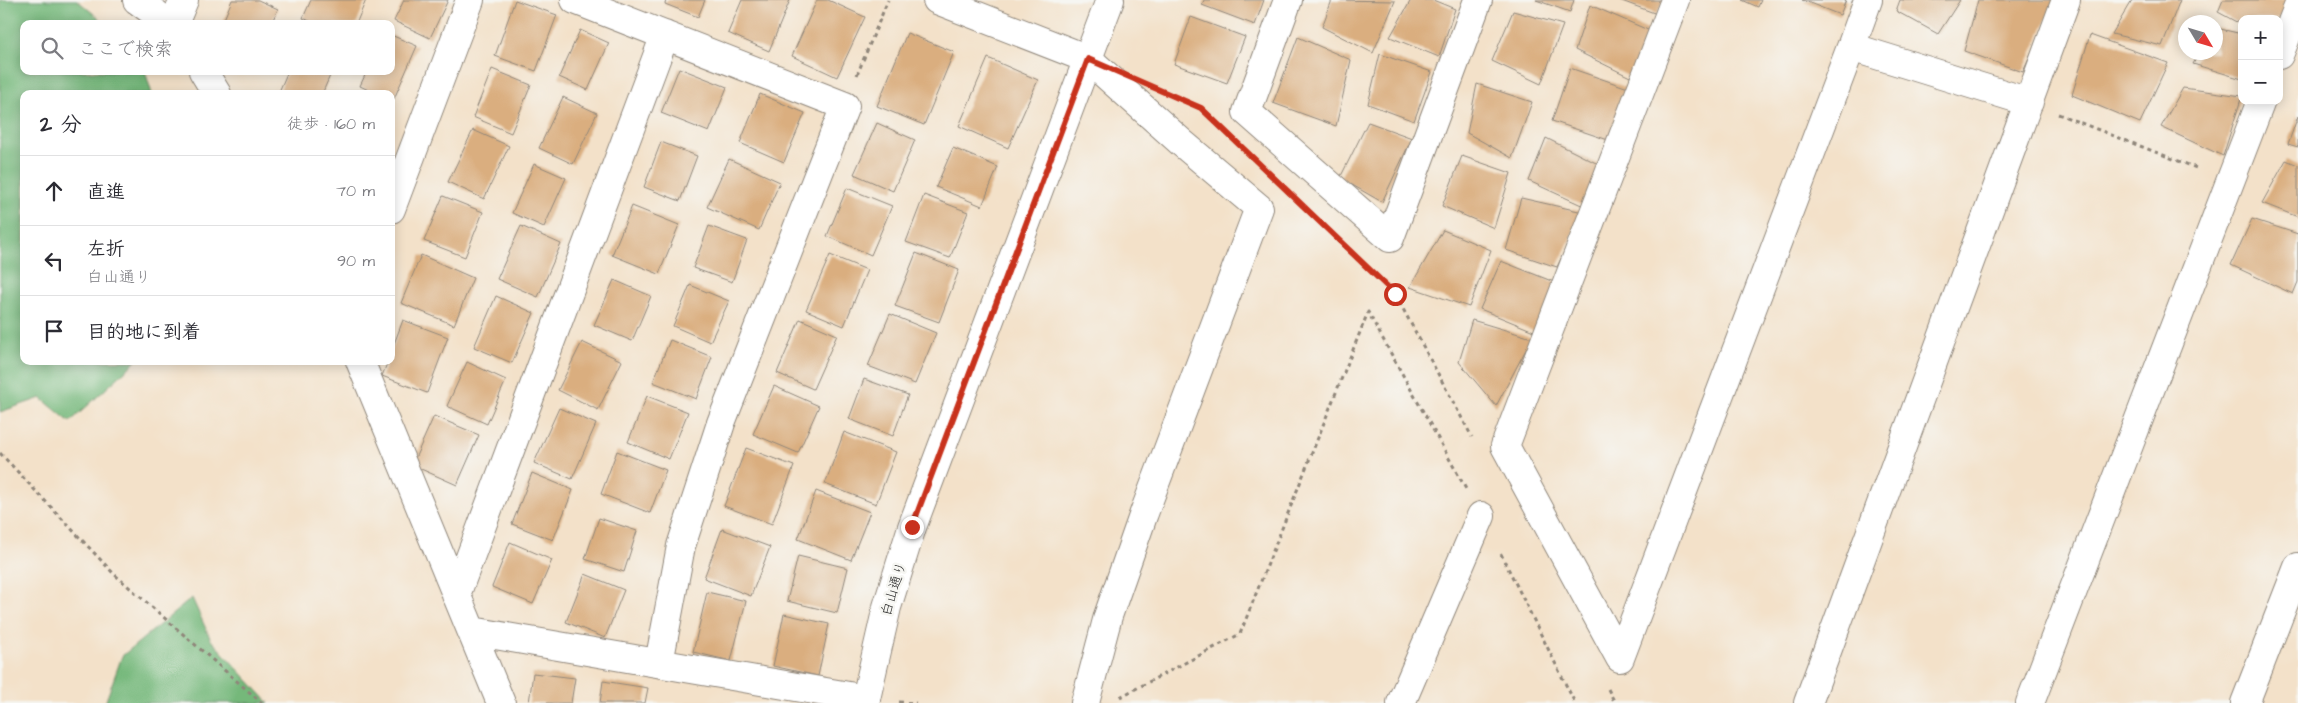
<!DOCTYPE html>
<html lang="ja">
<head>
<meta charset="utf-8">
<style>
  :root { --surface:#fff; --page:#f7f7f7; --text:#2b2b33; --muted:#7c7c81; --line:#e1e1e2 }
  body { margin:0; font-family:"Architects Daughter","Klee One",sans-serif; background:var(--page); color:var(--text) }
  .controls { position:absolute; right:15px; top:15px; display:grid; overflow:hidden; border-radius:10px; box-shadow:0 2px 12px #0003 }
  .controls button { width:45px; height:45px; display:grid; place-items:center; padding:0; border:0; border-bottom:1px solid var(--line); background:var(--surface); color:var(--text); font:25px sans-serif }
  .compass { position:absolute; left:2178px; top:15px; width:45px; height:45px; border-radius:50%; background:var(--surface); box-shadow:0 2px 12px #0003; rotate:128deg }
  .stop { position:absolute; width:15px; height:15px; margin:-11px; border:4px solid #c8321e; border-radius:50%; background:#fff }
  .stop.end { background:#c8321e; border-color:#fff; box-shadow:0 1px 5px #0008 }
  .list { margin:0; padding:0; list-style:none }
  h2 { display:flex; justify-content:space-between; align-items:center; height:65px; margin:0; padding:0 20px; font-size:21px }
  h2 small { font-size:16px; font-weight:400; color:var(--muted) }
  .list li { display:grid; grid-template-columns:32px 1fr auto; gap:15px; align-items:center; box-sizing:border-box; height:70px; padding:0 20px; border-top:1px solid var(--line) }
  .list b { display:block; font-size:19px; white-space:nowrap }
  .list p { margin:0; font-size:16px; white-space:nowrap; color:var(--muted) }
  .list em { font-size:16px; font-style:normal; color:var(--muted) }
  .icon { flex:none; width:28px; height:28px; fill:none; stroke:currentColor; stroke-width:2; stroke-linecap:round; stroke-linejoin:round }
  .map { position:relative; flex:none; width:2298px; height:703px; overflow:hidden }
  .search { position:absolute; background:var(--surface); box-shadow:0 2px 12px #0003; left:20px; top:20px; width:375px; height:55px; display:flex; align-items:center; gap:12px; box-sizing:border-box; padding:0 18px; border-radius:10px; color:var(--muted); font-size:19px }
  .panel { position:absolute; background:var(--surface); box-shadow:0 2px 12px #0003; left:20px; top:90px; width:375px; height:275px; border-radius:10px }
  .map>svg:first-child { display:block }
  .forest { fill:#75b87a; stroke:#507252 }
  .building { fill:#daae7f }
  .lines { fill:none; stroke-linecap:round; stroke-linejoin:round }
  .minor-casing { stroke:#8f867a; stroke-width:30 }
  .tertiary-casing { stroke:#8f867a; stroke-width:30 }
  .path { stroke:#8f867a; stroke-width:3; stroke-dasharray:4 4; stroke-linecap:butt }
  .minor { stroke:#fff; stroke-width:28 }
  .tertiary { stroke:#fff; stroke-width:28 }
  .route { stroke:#c8321e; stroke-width:6 }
  .labels { text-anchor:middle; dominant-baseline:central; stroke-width:5; stroke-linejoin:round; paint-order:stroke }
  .street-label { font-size:14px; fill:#2b2b2b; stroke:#f6f6f2 }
</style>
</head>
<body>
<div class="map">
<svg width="2298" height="703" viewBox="0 0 2298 703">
  <rect width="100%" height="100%" fill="#f6f6f2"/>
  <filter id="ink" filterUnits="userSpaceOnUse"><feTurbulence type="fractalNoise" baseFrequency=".02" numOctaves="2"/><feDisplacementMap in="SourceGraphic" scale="10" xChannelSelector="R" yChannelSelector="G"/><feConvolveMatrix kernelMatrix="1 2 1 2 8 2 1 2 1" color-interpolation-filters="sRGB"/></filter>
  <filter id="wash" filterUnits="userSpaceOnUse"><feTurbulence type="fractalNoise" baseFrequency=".0096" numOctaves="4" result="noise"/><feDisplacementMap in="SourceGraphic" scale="20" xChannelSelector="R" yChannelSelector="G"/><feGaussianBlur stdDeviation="1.12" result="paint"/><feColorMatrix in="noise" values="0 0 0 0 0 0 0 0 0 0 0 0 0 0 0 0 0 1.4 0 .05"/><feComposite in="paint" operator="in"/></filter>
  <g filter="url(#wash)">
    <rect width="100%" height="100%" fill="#f3e1c9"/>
    <path class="forest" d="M0,0H77L106,24H24V71H145L152,94H24V361H136L70,422L41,398L0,412Z
      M192,598L211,640L269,703H105L122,656Z"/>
    <g id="blocks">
      <path class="building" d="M232,0H258L278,9L271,24H222Z
        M311,0H366L356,24H316L303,18Z
        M404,0H448L430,38L394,21Z
        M515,0L557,15L536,71L495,56Z
        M666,0H705L698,17L665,4Z
        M742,0H790L769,51L728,33Z
        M817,0H828L865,17L837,77L792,56Z
        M1204,0H1264L1255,25L1202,5Z
        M1332,0L1395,1L1373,53L1322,27Z
        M1411,0H1433L1455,9L1439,57L1390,37Z
        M1536,0H1574L1570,12Z
        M1619,0H1664L1657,14Z
        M1742,0H1761L1758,7Z
        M1802,0H1846L1840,15Z
        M1900,0H1960L1938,34L1896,11Z
        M1978,0H2055L2023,72L1964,51Z
        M2132,0H2180L2162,46L2112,34Z
        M2223,0H2293L2279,19H2242V25L2218,12Z
        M1590,5L1655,33L1630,77L1575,50Z
        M1513,11L1563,25L1541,84L1492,61Z
        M1191,17L1245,37L1227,83L1174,64Z
        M2216,28L2242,34V79L2193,64L2200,52H2216Z
        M580,30L609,43L588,90L559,77Z
        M907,33L954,52L924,125L877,106Z
        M391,35L417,46L393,101L391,100V94H377L360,86L367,71H391Z
        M2090,35L2168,63L2140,123L2072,95Z
        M1298,37L1351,60L1336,126L1273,103Z
        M1380,54L1432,72L1414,121L1368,104Z
        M988,58L1038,80L1008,148L959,126Z
        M679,68L727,87L709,132L661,113Z
        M1570,68L1634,90L1617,143L1552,121Z
        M492,69L531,85L511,133L473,117Z
        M288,71H332L322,94H278Z
        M1477,84L1532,102L1512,158L1467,133Z
        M2183,88L2242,96L2223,156L2161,127Z
        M760,94L805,113L784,162L740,143Z
        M563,97L597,113L573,164L539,148Z
        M2298,116V147L2288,144Z
        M1368,122L1412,138L1382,202L1340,178Z
        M877,123L915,140L893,191L854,174Z
        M473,130L509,146L484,199L448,182Z
        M1546,138L1602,166L1588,208L1529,181Z
        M661,142L697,156L680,201L644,187Z
        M953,148L998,167L982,206L936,187Z
        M1462,156L1511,173L1494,228L1442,206Z
        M729,159L780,182L759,230L707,207Z
        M2286,160L2298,165V217L2262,203Z
        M534,164L566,178L544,227L512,213Z
        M847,188L892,206L871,255L827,236Z
        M924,195L968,212L950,258L906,242Z
        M443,196L483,212L465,257L424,241Z
        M1521,198L1583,212L1557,267L1506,250Z
        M632,206L679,225L659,274L612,255Z
        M2252,219L2298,234V282L2293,294L2231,265Z
        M521,226L561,244L538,297L497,279Z
        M709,226L747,240L732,282L693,268Z
        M1443,230L1491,250L1469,307L1410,287Z
        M916,253L959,270L939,322L895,306Z
        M421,255L473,278L454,325L401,303Z
        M830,255L867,270L844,326L806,310Z
        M1501,261L1559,284L1541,334L1480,309Z
        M614,280L651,296L632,341L594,325Z
        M690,285L729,301L710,342L673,326Z
        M496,296L534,313L512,363L474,347Z
        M890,314L936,333L915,384L868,366Z
        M800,319L837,335L813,389L777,373Z
        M403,320L448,337L427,393L382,376L388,361H391V352Z
        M1472,320L1532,338L1496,406L1459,362Z
        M670,340L712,357L696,399L653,382Z
        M582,342L622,361L598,410L558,390Z
        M467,362L506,380L487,424L447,406Z
        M864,379L908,395L893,436L849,419Z
        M774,386L819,406L798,453L753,434Z
        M647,396L688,412L669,459L628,442Z
        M559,408L596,424L572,479L534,463Z
        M434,416L479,435L457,485L412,465Z
        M844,432L896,452L876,504L825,484Z
        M746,448L794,466L772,524L724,506Z
        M617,451L666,470L650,513L601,494Z
        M532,473L573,490L553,540L512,524Z
        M816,491L870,512L851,560L798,539Z
        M599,518L637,531L624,572L585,559Z
        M722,529L770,547L751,596L704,578Z
        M510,542L552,560L533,604L492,587Z
        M798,556L848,568L837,613L787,601Z
        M585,574L624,590L605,638L566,622Z
        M707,592L746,601L731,661L693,652Z
        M784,614L829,624L818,676L773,666Z
        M533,673L575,678L571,703H529Z
        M603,681L648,688L645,703H600Z"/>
    </g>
  </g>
  <g filter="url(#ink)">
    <use href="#blocks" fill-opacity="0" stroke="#8f867a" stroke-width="1"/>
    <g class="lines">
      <defs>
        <path id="minor" d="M137,0L170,24
          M575,0L845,106L721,423L681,546L659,663
          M1288,0L1247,112L1390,238L1478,0
          M1675,0L1505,446L1620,658L1851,47
          M1868,0L1851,47L2029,102
          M174,24L184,0
          M2279,55L2298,7
          M203,71L217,94
          M391,209L470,0
          M360,361L501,703
          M456,595L665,35
          M472,631L866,699
          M1085,703L1108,616L1144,513L1259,208L1182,143L1088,59
          M1401,703L1481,516
          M1808,703L2066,0
          M2030,703L2261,101
          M2245,703L2298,567"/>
        <path id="tertiary" d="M937,0L1088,59
          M865,703L887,607L912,527L1110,0"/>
      </defs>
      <use href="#minor" class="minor-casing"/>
      <use href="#tertiary" class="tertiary-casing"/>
      <path class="path" d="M857,75L888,0
        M1189,103L1201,108L1216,123
        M2058,114L2199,169
        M1338,240L1395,294L1472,437
        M0,453L114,574L262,703
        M1501,554L1575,703
        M1608,689L1615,703
        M1120,697L1240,634L1368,312L1466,489
        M899,702L916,703"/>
      <use href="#minor" class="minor"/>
      <use href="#tertiary" class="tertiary"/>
    </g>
  </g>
  <g class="lines" filter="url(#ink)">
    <path class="route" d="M912,527L1088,59L1201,108L1395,294"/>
  </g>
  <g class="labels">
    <g class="street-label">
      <text transform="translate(894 589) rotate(-73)">白山通り</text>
    </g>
  </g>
</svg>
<div class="controls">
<button>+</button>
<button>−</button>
</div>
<svg class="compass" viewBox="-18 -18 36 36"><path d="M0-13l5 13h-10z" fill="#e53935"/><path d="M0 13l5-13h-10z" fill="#7c7c81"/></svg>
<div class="stop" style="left:1395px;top:294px"></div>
<div class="stop end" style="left:912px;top:527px"></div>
<div class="search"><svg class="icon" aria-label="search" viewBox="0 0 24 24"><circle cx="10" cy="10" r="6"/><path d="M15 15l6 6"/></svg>ここで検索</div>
<section class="panel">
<h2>2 分<small>徒歩 · 160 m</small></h2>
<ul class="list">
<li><svg class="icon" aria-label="ahead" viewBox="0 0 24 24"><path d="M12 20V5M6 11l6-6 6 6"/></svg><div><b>直進</b></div><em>70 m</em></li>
<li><svg class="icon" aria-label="left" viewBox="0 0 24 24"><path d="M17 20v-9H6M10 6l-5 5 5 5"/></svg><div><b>左折</b><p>白山通り</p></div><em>90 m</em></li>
<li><svg class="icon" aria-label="arrive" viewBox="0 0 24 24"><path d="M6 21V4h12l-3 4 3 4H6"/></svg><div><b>目的地に到着</b></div></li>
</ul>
</section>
</div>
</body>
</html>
